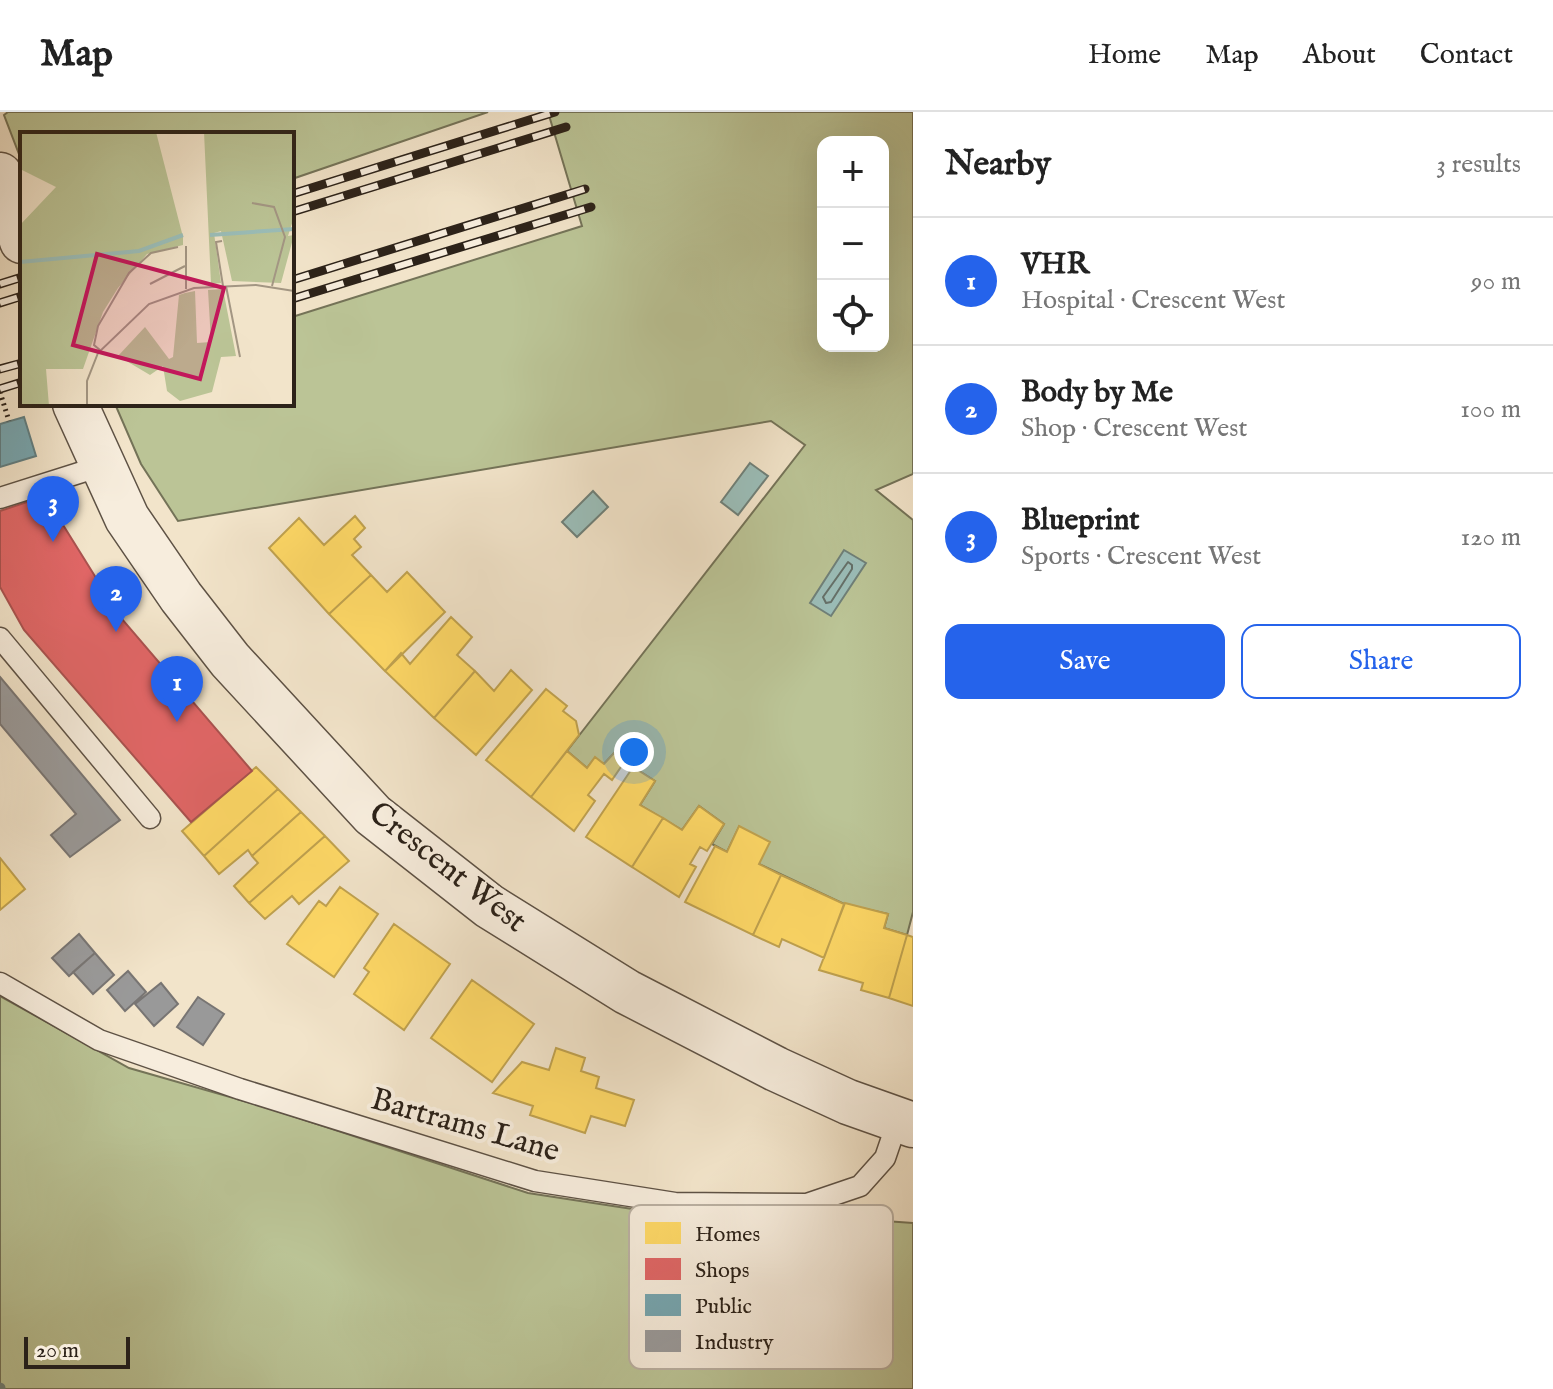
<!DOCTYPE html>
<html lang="en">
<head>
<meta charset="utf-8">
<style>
  :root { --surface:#fff; --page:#f6f6f6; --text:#222; --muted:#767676; --line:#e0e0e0; --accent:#2563eb }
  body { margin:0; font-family:"IM FELL English",serif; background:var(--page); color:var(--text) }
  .controls { position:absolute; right:24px; top:24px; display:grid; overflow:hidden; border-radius:16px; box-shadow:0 8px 32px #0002 }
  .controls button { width:72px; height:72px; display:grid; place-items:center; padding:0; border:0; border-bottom:2px solid var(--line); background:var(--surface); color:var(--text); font:40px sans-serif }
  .scale { position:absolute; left:24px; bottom:20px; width:106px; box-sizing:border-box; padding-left:8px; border:4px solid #2c2219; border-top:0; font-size:22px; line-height:28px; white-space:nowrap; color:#2c2219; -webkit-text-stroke:6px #f7eddd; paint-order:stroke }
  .you { position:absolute; left:634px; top:640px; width:28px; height:28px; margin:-20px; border:6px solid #fff; border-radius:50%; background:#1a73e8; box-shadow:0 0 0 12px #1a73e833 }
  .badge { display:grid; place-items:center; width:52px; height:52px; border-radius:50%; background:var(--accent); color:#fff; font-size:26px; font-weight:700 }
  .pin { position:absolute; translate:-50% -66px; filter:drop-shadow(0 2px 4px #0008) }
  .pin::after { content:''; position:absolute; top:42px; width:28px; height:24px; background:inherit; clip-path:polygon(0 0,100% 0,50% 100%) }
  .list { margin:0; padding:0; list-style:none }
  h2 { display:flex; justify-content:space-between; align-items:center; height:104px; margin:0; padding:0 32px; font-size:34px }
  h2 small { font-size:26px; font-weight:400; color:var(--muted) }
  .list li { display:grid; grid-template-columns:52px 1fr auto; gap:24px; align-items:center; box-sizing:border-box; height:128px; padding:0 32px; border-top:2px solid var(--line) }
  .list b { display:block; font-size:30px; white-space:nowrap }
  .list p { margin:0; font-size:26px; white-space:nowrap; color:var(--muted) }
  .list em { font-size:26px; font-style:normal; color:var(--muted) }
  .actions { display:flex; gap:16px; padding:24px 32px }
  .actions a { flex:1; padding:18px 0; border:2px solid var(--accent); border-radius:16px; text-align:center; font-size:28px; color:var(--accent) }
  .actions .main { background:var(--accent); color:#fff }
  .icon { flex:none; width:44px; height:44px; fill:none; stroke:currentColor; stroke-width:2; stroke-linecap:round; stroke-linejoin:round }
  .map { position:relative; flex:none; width:913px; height:1277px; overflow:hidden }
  header { display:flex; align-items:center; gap:48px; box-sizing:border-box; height:112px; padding:0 40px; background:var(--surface); border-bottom:2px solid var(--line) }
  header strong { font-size:38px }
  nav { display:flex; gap:44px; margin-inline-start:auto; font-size:28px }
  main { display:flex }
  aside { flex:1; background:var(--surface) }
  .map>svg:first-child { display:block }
  .green { fill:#bbc496; stroke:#747358; stroke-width:2; fill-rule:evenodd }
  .water { fill:#9bbeb9; stroke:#6f8079; stroke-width:2 }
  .homes { fill:#ffd966; stroke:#c0a24f; stroke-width:2 }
  .shops { fill:#e06666; stroke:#aa524f; stroke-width:2 }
  .public { fill:#76a5af; stroke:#607e82; stroke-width:2 }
  .industry { fill:#999; stroke:#787573; stroke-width:2 }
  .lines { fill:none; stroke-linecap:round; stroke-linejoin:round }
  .shore { stroke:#647069; stroke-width:2 }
  .stream { stroke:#6f8079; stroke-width:11 }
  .service-casing { stroke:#5e5245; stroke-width:23 }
  .tertiary-casing { stroke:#5e5245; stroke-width:47 }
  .path { stroke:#2c2219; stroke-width:5; stroke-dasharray:2 4; stroke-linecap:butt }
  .service { stroke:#f7eddd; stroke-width:20 }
  .tertiary { stroke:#f7eddd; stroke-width:44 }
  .rail-casing { stroke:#2c2219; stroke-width:9 }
  .rail { stroke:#f7eddd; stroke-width:6; stroke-dasharray:18; stroke-linecap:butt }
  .labels { text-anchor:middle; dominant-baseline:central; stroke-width:8; stroke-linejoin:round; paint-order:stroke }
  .street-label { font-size:32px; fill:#2c2219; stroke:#f7eddd }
  .inset-river { fill:none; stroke:#9bbeb9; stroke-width:4 }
  .inset-road { fill:none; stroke:#a39683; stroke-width:2 }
  .view { fill:#c2185b; fill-opacity:0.15; stroke:#c2185b; stroke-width:4 }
  .inset-edge { fill:none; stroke:#2c2219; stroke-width:4 }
  .key { fill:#f7eddd; stroke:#bab0a2; stroke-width:2 }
  .key-label { font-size:22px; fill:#2c2219 }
</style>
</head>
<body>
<header>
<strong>Map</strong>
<nav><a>Home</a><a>Map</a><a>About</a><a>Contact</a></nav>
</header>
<main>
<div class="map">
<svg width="913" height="1277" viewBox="0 0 913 1277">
  <rect width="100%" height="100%" fill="#f2e4ca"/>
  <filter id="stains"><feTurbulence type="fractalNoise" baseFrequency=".0025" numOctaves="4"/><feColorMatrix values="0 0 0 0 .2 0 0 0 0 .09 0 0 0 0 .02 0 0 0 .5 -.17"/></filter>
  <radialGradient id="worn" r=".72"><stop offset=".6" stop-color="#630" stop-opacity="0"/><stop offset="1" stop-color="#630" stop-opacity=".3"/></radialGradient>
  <path class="green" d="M8,0H488L292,67V22H22V50L4,3Z
    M548,0H913V362L876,378L913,408V800L907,823L884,816L888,802L844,792L759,752L739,715L727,740L712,732L724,712L699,694L682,718L640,693L655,669L633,655V649H625L614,641L604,652L595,646L587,656L567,639L805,333L771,309L178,409L141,352L115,292H292V205L582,114ZM823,30H883V234H823Z
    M0,884L129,956L265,995L528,1081L652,1100L736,1105L801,1103L913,1111V1277H0Z"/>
  <path class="water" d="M750,351L768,364L738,403L721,390Z
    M593,379L608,395L577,425L562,410Z
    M844,438L866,451L831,504L810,491Z"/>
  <path class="homes" d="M355,404L365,416L354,427L361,435L352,443L371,463L329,502L269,436L299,406L324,433Z
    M407,460L445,500L385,559L329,502L371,463L387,480Z
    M451,505L472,525L457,543L475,559L434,606L385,559L401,541L410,552Z
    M511,558L532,578L476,643L434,606L475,559L494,579Z
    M546,577L567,594L563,599L576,609L579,623L531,685L486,648Z
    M567,639L587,656L595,645L604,652L614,641L625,649L612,668L604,662L588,683L595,689L574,719L531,685Z
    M256,655L278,677L204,744L182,719Z
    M633,655L655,669L640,693L663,706L632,755L586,725Z
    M278,677L301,700L252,744L248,738L219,762L204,744Z
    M699,694L724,712L707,739L700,735L690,752L696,755L679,785L632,755L663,706L682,718Z
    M301,700L325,724L249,791L234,774L258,751L252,744Z
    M739,714L770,730L759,752L781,763L753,823L685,790L715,734L727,740Z
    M325,724L349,749L299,792L292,784L265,807L249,791Z
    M0,746L25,777L0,798Z
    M781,763L844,792L824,846L782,827L779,835L753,823Z
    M340,775L378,802L334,865L287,832L319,789L326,794Z
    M845,791L888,802L884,816L907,823L889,886L861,878L863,871L819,858Z
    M394,812L450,852L404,918L354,882L369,860L364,856Z
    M907,823L913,825V894L889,886Z
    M472,868L534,912L492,970L431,926Z
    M556,936L585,946L581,959L599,965L596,976L634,988L625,1014L591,1004L585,1021L530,1003L533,994L493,981L522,950L549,958Z"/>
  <path class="shops" d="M45,384L121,506L252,659L191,710L24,518L0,475V399Z"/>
  <path class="public" d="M24,305L36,344L0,355V312Z"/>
  <path class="industry" d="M0,565L120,708L70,745L51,723L76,702L0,612Z
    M79,822L95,841L69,864L52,846Z
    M95,841L114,863L93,882L73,860Z
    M128,859L146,880L125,899L107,878Z
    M161,871L178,892L154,914L135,892Z
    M198,885L224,902L203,933L177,915Z"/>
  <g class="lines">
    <path class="shore" d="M848,450L852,453V457L831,490L826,491L823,485Z"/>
    <path class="stream" d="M0,1276V1277"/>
    <defs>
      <path id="service" d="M0,386L101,354
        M0,526L150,706
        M0,871L99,928L240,977L535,1069L675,1091L807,1092L860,1074L885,1046L898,1008"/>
      <path id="tertiary" d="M0,63L22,129
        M75,292L127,406L181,485L230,548L373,703L489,794L627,880L776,957L848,990L913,1013"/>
    </defs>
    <use href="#service" class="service-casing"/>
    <use href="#tertiary" class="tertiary-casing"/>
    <path class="path" d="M0,280L9,309"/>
    <use href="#service" class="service"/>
    <use href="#tertiary" class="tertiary"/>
    <defs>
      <path id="rail" d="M292,82L555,0
        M292,100L566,15
        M292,168L585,77
        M0,172L22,165
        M292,187L591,95
        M0,191L22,184
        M0,257L22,251
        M0,277L22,270"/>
    </defs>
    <use href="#rail" class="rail-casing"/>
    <use href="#rail" class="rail"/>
  </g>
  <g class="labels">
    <g class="street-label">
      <text transform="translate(447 756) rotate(38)">Crescent West</text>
      <text transform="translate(465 1014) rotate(16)">Bartrams Lane</text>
    </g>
  </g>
  <g transform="translate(20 20)">
    <rect width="274" height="274" fill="#f2e4ca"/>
    <path d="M0,0H136L163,105V113L127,122L98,156L83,180L63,237H26L29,274H0V93L36,55L0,37ZM184,0H274V85L268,104L274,103L261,151L212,149L201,99L194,101L201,151L191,152ZM203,157L216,224L201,225L192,260L160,269L147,259L143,234L130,243L98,224L125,195L149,227L153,225L159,163L165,161L175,159L177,211L191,210L188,158Z" fill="#bbc496"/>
    <path class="inset-river" d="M190,103L274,97M0,130L119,119L163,103"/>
    <path class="inset-road" d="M232,71L254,75L265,105L252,154M202,109L196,110L203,154M166,114V157M130,152L165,134M206,154L220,225M80,218L74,213L78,194L109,141L131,121L158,115M67,274V249L78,221L129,172L174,156L236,153L274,159"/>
    <path class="view" d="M77,122L204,156L180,247L53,213Z"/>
    <rect width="274" height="274" class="inset-edge"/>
  </g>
  <rect x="629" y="1093" width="264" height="164" rx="12" class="key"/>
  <rect x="645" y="1110" width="36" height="22" fill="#ffd966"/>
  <rect x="645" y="1146" width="36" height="22" fill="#e06666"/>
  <rect x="645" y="1182" width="36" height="22" fill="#76a5af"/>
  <rect x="645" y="1218" width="36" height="22" fill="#999"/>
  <g class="key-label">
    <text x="695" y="1129">Homes</text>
    <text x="695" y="1165">Shops</text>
    <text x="695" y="1201">Public</text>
    <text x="695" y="1237">Industry</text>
  </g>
  <rect width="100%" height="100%" filter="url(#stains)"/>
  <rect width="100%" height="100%" fill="url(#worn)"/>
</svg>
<div class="controls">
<button>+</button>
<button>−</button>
<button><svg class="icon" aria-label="locate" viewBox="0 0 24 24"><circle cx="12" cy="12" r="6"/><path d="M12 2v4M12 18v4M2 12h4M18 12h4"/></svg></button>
</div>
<div class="scale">20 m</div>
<div class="you"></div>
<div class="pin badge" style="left:177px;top:610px">1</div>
<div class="pin badge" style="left:116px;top:520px">2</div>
<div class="pin badge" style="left:53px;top:430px">3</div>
</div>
<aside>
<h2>Nearby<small>3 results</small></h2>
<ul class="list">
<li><span class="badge">1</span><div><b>VHR</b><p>Hospital · Crescent West</p></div><em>90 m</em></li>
<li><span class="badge">2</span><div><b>Body by Me</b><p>Shop · Crescent West</p></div><em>100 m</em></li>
<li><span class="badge">3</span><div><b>Blueprint</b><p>Sports · Crescent West</p></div><em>120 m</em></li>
</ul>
<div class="actions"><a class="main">Save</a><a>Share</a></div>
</aside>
</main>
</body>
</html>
